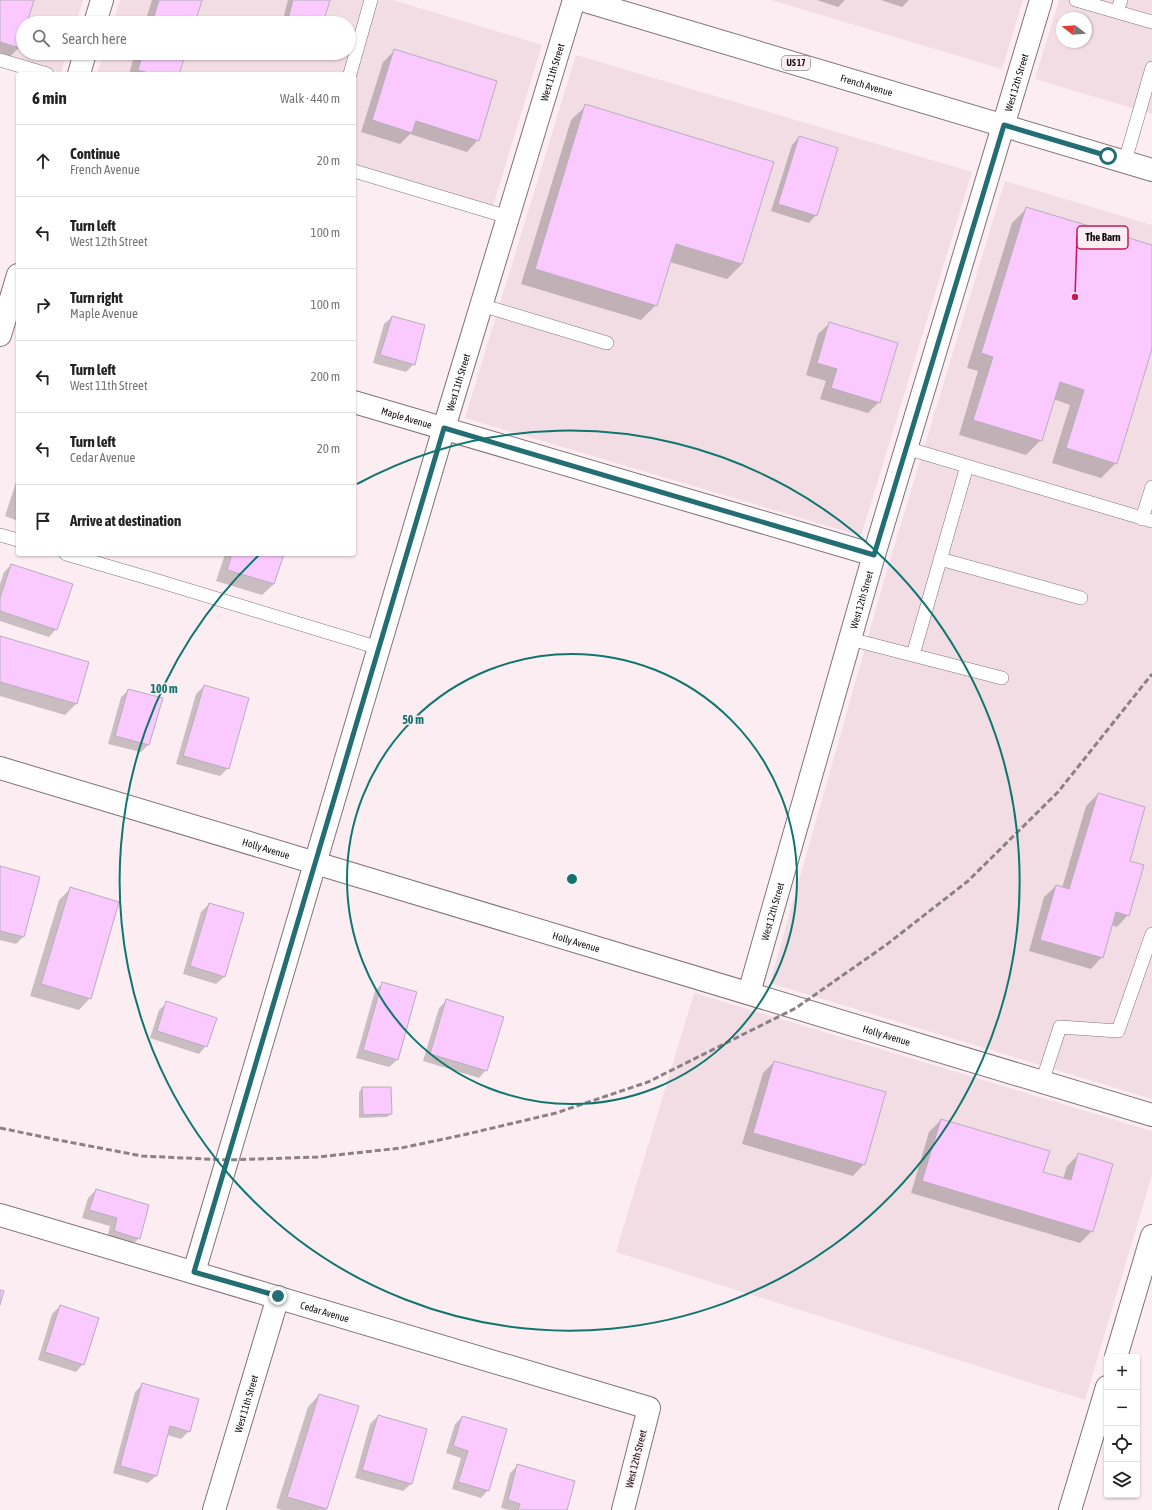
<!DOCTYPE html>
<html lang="en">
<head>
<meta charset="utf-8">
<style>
  :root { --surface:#fff; --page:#f6f6f6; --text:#222; --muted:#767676; --line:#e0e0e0 }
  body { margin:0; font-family:"Asap Condensed",sans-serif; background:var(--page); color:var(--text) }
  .controls { position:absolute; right:12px; bottom:12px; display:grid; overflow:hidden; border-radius:4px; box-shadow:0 1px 3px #0004 }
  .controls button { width:36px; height:36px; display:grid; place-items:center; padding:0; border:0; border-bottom:1px solid var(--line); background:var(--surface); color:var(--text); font:20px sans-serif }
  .compass { position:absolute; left:1056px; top:12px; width:36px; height:36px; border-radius:50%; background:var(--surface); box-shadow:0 1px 3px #0004; rotate:287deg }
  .stop { position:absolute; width:12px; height:12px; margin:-9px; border:3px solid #236e73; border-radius:50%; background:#fff }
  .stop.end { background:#236e73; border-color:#fff; box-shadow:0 1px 4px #0008 }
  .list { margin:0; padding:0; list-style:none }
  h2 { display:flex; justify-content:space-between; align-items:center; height:52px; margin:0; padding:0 16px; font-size:17px }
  h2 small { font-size:13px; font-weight:400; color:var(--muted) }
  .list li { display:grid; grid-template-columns:26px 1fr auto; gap:12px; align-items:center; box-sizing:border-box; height:72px; padding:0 16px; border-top:1px solid var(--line) }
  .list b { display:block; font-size:15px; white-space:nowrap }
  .list p { margin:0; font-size:13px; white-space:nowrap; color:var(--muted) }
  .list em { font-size:13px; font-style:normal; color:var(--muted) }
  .icon { flex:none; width:22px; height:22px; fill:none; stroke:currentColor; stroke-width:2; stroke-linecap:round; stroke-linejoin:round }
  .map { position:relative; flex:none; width:1152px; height:1510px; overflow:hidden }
  .search { position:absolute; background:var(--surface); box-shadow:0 1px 3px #0004; left:16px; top:16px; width:340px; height:44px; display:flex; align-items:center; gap:10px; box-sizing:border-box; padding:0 14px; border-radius:22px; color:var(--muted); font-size:15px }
  .panel { position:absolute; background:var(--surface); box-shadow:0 1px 3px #0004; left:16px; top:72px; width:340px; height:484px; border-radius:4px }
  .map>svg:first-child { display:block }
  .built { fill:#f3dde5; fill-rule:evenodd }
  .shadow { fill:#0003 }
  .building { fill:#f9c9ff; stroke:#b7aeb8 }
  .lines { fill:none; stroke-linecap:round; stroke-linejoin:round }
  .service-casing { stroke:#817378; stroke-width:14 }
  .minor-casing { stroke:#817378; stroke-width:24 }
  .tertiary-casing { stroke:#817378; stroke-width:24 }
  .primary-casing { stroke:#817378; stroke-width:24 }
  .service { stroke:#fff; stroke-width:13 }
  .minor { stroke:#fff; stroke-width:22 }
  .tertiary { stroke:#fff; stroke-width:22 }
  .primary { stroke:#fff; stroke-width:22 }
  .rail { stroke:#8b8185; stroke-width:3; stroke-dasharray:6 3; stroke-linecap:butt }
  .route { stroke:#236e73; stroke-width:5 }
  .ring { fill:none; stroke:#0f766e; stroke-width:2 }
  .labels { text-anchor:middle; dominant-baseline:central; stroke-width:3; stroke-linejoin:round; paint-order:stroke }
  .shield { fill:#fcedf2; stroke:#585052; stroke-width:1 }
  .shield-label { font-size:9px; font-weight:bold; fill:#110c0e }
  .street-label { font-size:10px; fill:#110c0e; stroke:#fcedf2 }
  .centre { fill:#0f766e; stroke:#fcedf2; stroke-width:2 }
  .ring-label { font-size:12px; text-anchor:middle; font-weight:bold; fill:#0f766e; stroke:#fcedf2; stroke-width:3; stroke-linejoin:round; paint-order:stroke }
  .leader { fill:none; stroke:#c2185b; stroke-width:1.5 }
  .callout-dot { fill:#c2185b; stroke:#fcedf2; stroke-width:1.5 }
  .callout { fill:#fcedf2; stroke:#c2185b; stroke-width:1.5 }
  .callout-label { font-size:11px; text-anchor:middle; font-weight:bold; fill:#110c0e }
</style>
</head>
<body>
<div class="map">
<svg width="1152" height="1510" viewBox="0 0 1152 1510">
  <rect width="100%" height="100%" fill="#fcedf2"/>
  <path class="built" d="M0,0H83L76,23H23V53H67L61,73L0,52Z
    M120,0H393L542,45L489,219L354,173V74H97L104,53H349V23H113Z
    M771,0H1023L1002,69Z
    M1059,0H1152V114L1035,79ZM1062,18H1086V42H1062Z
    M576,55L972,172L861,536L465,418Z
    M1005,181L1152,225V1099L770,983L890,560Z
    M694,993L1152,1131V1175L1085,1400L616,1252Z"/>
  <path class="shadow" d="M0,0H29L26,23H23V33L19,48L7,59L0,57Z
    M152,0H201L194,23H145Z
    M288,0H329L322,23H282Z
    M817,0H845L838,7Z
    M881,0H909L902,7Z
    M394,51L478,140L467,152L410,134L400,144L361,132L383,62Z
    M135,53H185L178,74H129Z
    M586,106L773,163L742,264L727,279L670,262L656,305L641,320L521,284L571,120Z
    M799,137L816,215L809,223L771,211L792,145Z
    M1027,208L1152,247V346L1116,463L1101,478L1052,463L1070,405L1053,399L1041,440L1026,455L959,435L978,371L967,368L1012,223Z
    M392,317L414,364L406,372L373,363L384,324Z
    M830,323L879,402L868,413L820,399L826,381L806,375L818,334Z
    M18,476V521L5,516Z
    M225,554H283L274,584L262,595L216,581Z
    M11,565L56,629L49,637L0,621V584L4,572Z
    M0,637L76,704L65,715L0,696Z
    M204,686L228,768L220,776L176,764L196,694Z
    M129,690L161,699L148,745L141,752L108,744L121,697Z
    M1098,794L1129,861L1128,915L1117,927L1111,925L1102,957L1091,969L1029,951L1044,897L1056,886L1062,888L1086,806Z
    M0,867L23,937L16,944L0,940Z
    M70,889L90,998L79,1010L30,996L59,900Z
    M209,904L224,977L216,984L183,974L201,912Z
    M383,983L416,993L397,1060L389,1067L356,1058L375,991Z
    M447,1000L486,1070L479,1078L423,1061L439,1008Z
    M167,1003L206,1046L199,1054L150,1038L159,1010Z
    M774,1062L864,1164L853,1176L742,1144L763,1073Z
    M362,1088L391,1114L387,1117L359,1118V1092Z
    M941,1120L1042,1173L1063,1179L1067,1166L1078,1155L1092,1231L1080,1243L911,1193L929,1132Z
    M96,1190L139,1238L131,1246L107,1239L110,1226L82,1218L88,1198Z
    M60,1306L83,1364L76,1372L38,1360L52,1314Z
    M143,1384L189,1431L181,1439L167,1435L156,1476L148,1483L113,1473L135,1392Z
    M319,1395L358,1407L326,1509L325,1510H282L276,1508L308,1407Z
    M378,1416L426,1430L411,1484L403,1491L355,1478L370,1424Z
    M462,1417L488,1490L481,1498L452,1489L461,1458L446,1453L455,1424Z
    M518,1465L566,1510H509L501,1508L510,1473Z"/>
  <path class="building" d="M0,0H34L27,23H23V37L20,48L0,42Z
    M159,0H202L195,23H152Z
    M293,0H330L323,23H287Z
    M394,49L497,81L479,141L416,121L412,133L372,120Z
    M143,53H186L179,74H152L138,70Z
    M585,104L774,162L742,264L676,244L657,306L535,269Z
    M799,136L838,148L817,216L778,204Z
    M1026,207L1152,245V349L1117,464L1066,448L1084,390L1060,382L1042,441L973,420L993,357L981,353Z
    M392,316L425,325L415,365L380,355Z
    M829,322L898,343L880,403L831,388L837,369L817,363Z
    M232,554H284L274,584L227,570Z
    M11,564L73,584L57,630L0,611V598Z
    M0,636L89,662L77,704L0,682Z
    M204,685L249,698L229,769L183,756Z
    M128,689L163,698L149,745L115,736Z
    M1098,793L1145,807L1130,861L1144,865L1129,916L1116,912L1103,958L1040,940L1056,885L1069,889Z
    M0,866L40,877L24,937L0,931Z
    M70,887L119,902L91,999L41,984Z
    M209,903L244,913L225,977L190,966Z
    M382,982L417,992L398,1060L363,1050Z
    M446,999L504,1017L487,1071L430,1054Z
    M166,1001L217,1018L207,1047L157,1031Z
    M774,1061L886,1092L865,1165L753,1133Z
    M362,1087H391L392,1114L363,1115Z
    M941,1119L1050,1151L1043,1172L1071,1180L1078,1153L1113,1164L1093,1232L922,1181Z
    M96,1189L149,1205L140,1239L114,1231L117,1218L89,1210Z
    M0,1290L4,1291L0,1305Z
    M60,1305L99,1318L84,1365L45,1352Z
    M142,1383L199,1399L190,1432L170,1426L157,1476L120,1466Z
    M319,1394L359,1406L327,1509L287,1497Z
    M378,1415L427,1429L412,1484L362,1470Z
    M462,1416L507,1429L489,1491L458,1482L468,1451L453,1446Z
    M517,1464L575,1481L567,1510H518L520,1504L508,1500Z"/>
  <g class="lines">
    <defs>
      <path id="service" d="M1076,0L1152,22
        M1117,12L1121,0
        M0,60L47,74
        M350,74L371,0
        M1125,161L1152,68
        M354,171L508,217
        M481,305L607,343
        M906,448L1152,521
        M1142,519L1152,487
        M0,535L18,540
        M66,554L155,580L379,648
        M940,559L1081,598
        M850,639L1002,678
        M913,655L967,466
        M1042,1082L1060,1027L1118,1031L1152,934"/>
      <g id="minor">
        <path d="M95,23L102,0"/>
        <path d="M79,74L85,53"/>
        <path d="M0,335L18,275"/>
        <path id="s1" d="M354,402L874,555"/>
        <path id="s2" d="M0,768L1152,1115"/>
        <path id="s3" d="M749,993L874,555L1041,0"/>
        <path id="s4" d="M0,1215L649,1408L623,1510"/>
        <path id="s5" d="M194,1272L444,428L574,0"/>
        <path id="s6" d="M214,1510L278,1297"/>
      </g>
      <path id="tertiary" d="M1116,1357L1152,1236
        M1070,1510L1107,1387"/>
      <g id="primary">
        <path id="s7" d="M582,0L1152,170"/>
      </g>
    </defs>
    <use href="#service" class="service-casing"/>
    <use href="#minor" class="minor-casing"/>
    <use href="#tertiary" class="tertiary-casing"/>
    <use href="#primary" class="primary-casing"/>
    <use href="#service" class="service"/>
    <use href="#minor" class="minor"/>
    <use href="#tertiary" class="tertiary"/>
    <use href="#primary" class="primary"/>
    <path class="rail" d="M0,1128L58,1140L142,1156L227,1160L318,1157L401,1148L463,1135L556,1113L648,1082L796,1008L886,945L968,881L1058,792L1152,674"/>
  </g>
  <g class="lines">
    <path class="route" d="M278,1296L194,1272L444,428L874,555L1004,125L1108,156"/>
  </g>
  <g class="ring">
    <circle cx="572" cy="879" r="225"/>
    <path d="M357 484A450 450 0 1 1 259 555"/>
  </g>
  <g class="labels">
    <rect class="shield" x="782" y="56" width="28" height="14" rx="3"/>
    <g class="shield-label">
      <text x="796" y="63">US 17</text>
    </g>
    <g class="street-label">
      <text stroke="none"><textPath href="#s5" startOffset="1252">West 11th Street</textPath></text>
      <text stroke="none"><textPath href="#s3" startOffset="949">West 12th Street</textPath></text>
      <text stroke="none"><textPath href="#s7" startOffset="297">French Avenue</textPath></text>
      <text stroke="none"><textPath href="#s5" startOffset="928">West 11th Street</textPath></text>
      <text stroke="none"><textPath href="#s1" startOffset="55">Maple Avenue</textPath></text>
      <text stroke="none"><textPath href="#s3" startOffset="409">West 12th Street</textPath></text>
      <text stroke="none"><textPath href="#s2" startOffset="278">Holly Avenue</textPath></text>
      <text stroke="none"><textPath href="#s3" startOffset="85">West 12th Street</textPath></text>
      <text stroke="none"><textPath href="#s2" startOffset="602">Holly Avenue</textPath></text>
      <text stroke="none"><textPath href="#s2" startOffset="926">Holly Avenue</textPath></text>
      <text stroke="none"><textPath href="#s4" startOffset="339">Cedar Avenue</textPath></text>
      <text stroke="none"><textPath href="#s6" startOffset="111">West 11th Street</textPath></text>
      <text transform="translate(636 1459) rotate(-76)">West 12th Street</text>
    </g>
  </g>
  <circle cx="572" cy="879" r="6" class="centre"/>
  <g class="ring-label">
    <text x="164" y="693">100 m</text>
    <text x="413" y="724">50 m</text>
  </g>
  <path class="leader" d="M1075 297L1077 237"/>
  <circle class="callout-dot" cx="1075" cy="297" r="4"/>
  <rect class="callout" x="1077" y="226" width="51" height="23" rx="4"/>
  <g class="callout-label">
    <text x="1103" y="241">The Barn</text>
  </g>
</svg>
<div class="controls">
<button>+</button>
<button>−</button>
<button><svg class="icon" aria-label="locate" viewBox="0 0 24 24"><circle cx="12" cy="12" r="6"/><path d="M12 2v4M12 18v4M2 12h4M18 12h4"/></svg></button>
<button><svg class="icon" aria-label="layers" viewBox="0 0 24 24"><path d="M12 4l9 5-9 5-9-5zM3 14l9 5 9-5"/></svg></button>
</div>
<svg class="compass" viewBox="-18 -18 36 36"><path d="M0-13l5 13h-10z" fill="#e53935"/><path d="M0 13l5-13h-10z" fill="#767676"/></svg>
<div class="stop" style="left:1108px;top:156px"></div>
<div class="stop end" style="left:278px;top:1296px"></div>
<div class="search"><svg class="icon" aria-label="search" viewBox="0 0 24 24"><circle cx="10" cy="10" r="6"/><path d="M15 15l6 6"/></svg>Search here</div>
<section class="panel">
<h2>6 min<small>Walk · 440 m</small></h2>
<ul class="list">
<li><svg class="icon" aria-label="ahead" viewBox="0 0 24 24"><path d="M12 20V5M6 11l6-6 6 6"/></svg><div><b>Continue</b><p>French Avenue</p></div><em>20 m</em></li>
<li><svg class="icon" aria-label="left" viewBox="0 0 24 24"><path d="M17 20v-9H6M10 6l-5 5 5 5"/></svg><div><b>Turn left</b><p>West 12th Street</p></div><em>100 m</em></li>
<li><svg class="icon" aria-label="right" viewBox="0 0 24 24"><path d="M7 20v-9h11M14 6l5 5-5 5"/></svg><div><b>Turn right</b><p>Maple Avenue</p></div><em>100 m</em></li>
<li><svg class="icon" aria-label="left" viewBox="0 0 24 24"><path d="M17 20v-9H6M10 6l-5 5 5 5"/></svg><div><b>Turn left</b><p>West 11th Street</p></div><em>200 m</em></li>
<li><svg class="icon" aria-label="left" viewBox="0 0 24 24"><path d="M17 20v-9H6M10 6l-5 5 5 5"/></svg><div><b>Turn left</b><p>Cedar Avenue</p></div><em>20 m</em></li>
<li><svg class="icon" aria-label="arrive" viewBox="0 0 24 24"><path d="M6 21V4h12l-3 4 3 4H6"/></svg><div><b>Arrive at destination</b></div></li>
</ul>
</section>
</div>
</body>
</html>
